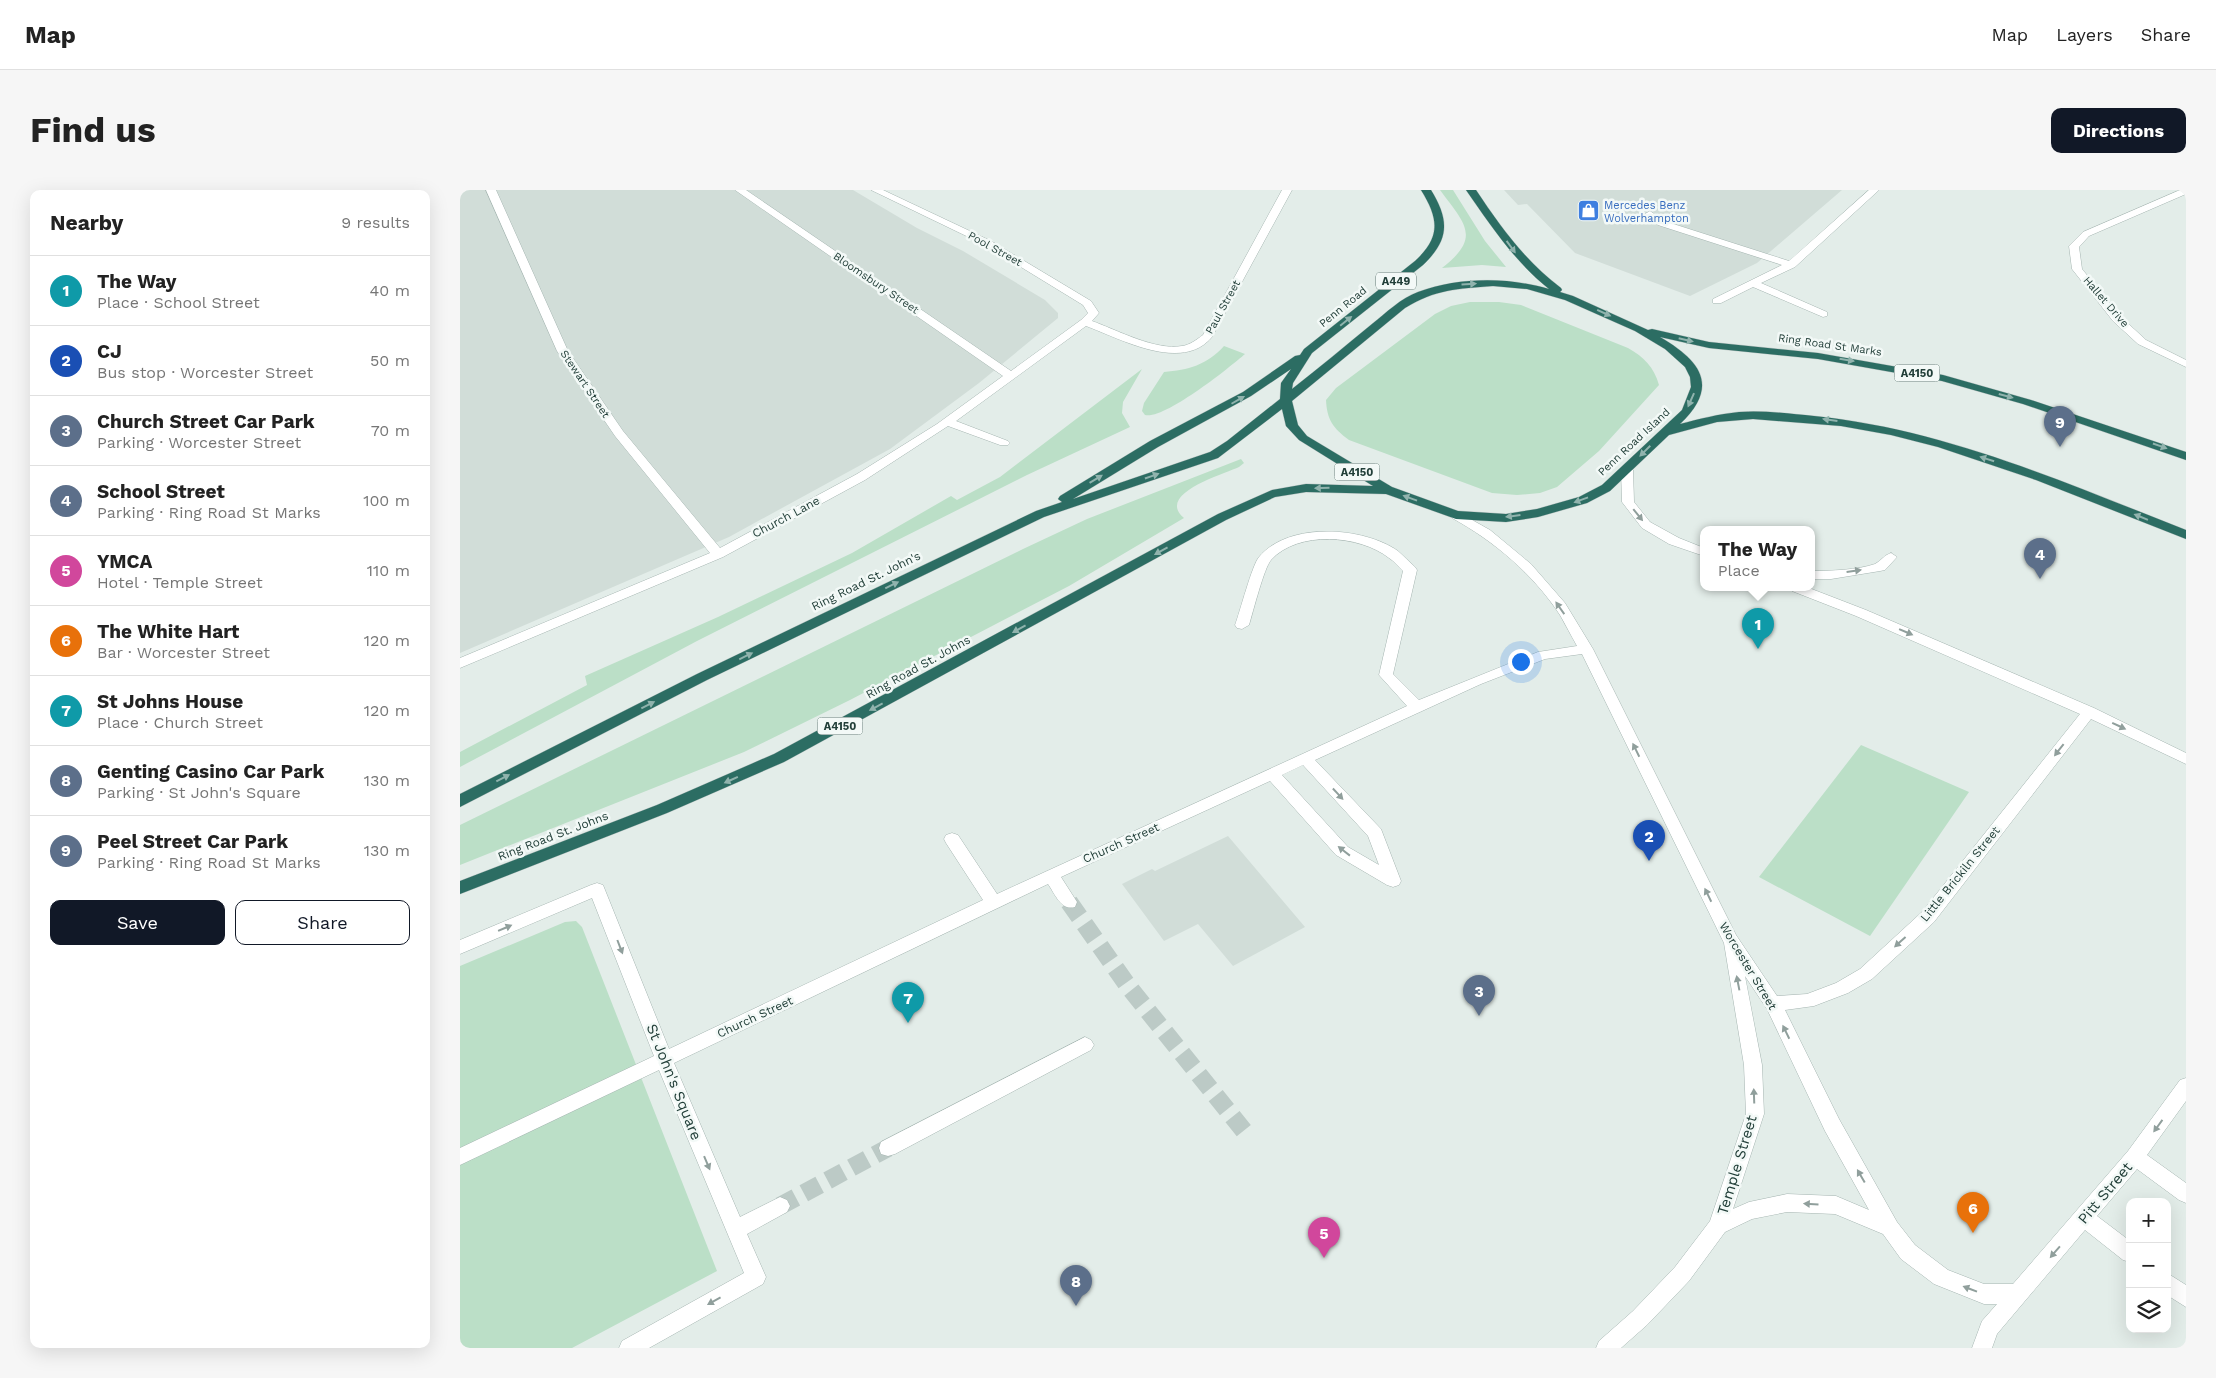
<!DOCTYPE html>
<html lang="en">
<head>
<meta charset="utf-8">
<style>
  :root { --surface:#fff; --page:#f6f6f6; --text:#222; --muted:#767676; --line:#e0e0e0; --accent:#111827 }
  body { margin:0; font-family:"Work Sans",sans-serif; background:var(--page); color:var(--text) }
  .controls { position:absolute; right:15px; bottom:15px; display:grid; overflow:hidden; border-radius:10px; box-shadow:0 5px 20px #0002 }
  .controls button { width:45px; height:45px; display:grid; place-items:center; padding:0; border:0; border-bottom:1px solid var(--line); background:var(--surface); color:var(--text); font:25px sans-serif }
  .you { position:absolute; left:1060px; top:471px; width:18px; height:18px; margin:-12px; border:4px solid #fff; border-radius:50%; background:#1a73e8; box-shadow:0 0 0 8px #1a73e833 }
  .badge { display:grid; place-items:center; width:32px; height:32px; border-radius:50%; background:var(--accent); color:#fff; font-size:16px; font-weight:700 }
  .pin { position:absolute; translate:-50% -41px; filter:drop-shadow(0 1px 2px #0008) }
  .pin::after { content:''; position:absolute; top:26px; width:18px; height:15px; background:inherit; clip-path:polygon(0 0,100% 0,50% 100%) }
  .popup { position:absolute; left:1240px; top:336px; width:115px; height:65px; box-sizing:border-box; display:grid; place-content:center; border-radius:10px; background:var(--surface); filter:drop-shadow(0 1px 4px #0005); font-size:16px; white-space:nowrap; color:var(--muted) }
  .popup b { font-size:19px; color:var(--text) }
  .popup::after { content:''; position:absolute; left:50%; top:100%; margin-left:-10px; border:10px solid transparent; border-top-color:var(--surface) }
  .list { margin:0; padding:0; list-style:none }
  h2 { display:flex; justify-content:space-between; align-items:center; height:65px; margin:0; padding:0 20px; font-size:21px }
  h2 small { font-size:16px; font-weight:400; color:var(--muted) }
  .list li { display:grid; grid-template-columns:32px 1fr auto; gap:15px; align-items:center; box-sizing:border-box; height:70px; padding:0 20px; border-top:1px solid var(--line) }
  .list b { display:block; font-size:19px; white-space:nowrap }
  .list p { margin:0; font-size:16px; white-space:nowrap; color:var(--muted) }
  .list em { font-size:16px; font-style:normal; color:var(--muted) }
  .actions { display:flex; gap:10px; padding:15px 20px }
  .actions a { flex:1; padding:11px 0; border:1px solid var(--accent); border-radius:10px; text-align:center; font-size:18px; color:var(--accent) }
  .actions .main { background:var(--accent); color:#fff }
  .icon { flex:none; width:28px; height:28px; fill:none; stroke:currentColor; stroke-width:2; stroke-linecap:round; stroke-linejoin:round }
  .map { position:relative; flex:none; width:1726px; height:1158px; overflow:hidden; border-radius:10px }
  header { display:flex; align-items:center; gap:30px; box-sizing:border-box; height:70px; padding:0 25px; background:var(--surface); border-bottom:1px solid var(--line) }
  header strong { font-size:24px }
  nav { display:flex; gap:28px; margin-inline-start:auto; font-size:18px }
  .intro { display:flex; align-items:center; justify-content:space-between; box-sizing:border-box; height:120px; padding:0 30px }
  h1 { margin:0; font-size:35px }
  .button { padding:12px 22px; border-radius:10px; background:var(--accent); color:#fff; font-size:18px; font-weight:700 }
  main { display:flex; gap:30px; padding:0 30px }
  aside { flex:1; background:var(--surface); border-radius:10px; box-shadow:0 5px 20px #0002 }
  .map>svg:first-child { display:block }
  .built { fill:#d1ddd8 }
  .green { fill:#bbdfc7 }
  .lines { fill:none; stroke-linecap:round; stroke-linejoin:round }
  .minor-tunnel { stroke:#bccac6; stroke-width:18; stroke-dasharray:18 9; stroke-linecap:butt }
  .minor-casing { stroke:#a5b5b1; stroke-width:1 }
  .highway-casing { stroke:#c1c9c8; stroke-width:1 }
  .minor { fill:#fff; fill-rule:evenodd }
  .highway { fill:#2c6d63; fill-rule:evenodd }
  .oneway { fill:#90b3ad }
  .oneway2 { fill:#909f9c }
  .labels { text-anchor:middle; dominant-baseline:central; stroke-width:5; stroke-linejoin:round; paint-order:stroke }
  .far-shop-label { font-size:11px; fill:#366cbe; stroke:#f3f9f7; text-anchor:start }
  .far-street-label { font-size:11px; fill:#223f39; stroke:#f3f9f7 }
  .shield { fill:#f3f9f7; stroke:#617772; stroke-width:1 }
  .shield-label { font-size:11px; font-weight:bold; fill:#223f39 }
  .street-label { font-size:12px; fill:#223f39; stroke:#f3f9f7 }
  .near-street-label { font-size:15px; fill:#223f39; stroke:#f3f9f7 }
</style>
</head>
<body>
<header>
<strong>Map</strong>
<nav><a>Map</a><a>Layers</a><a>Share</a></nav>
</header>
<div class="intro"><h1>Find us</h1><a class="button">Directions</a></div>
<main>
<aside>
<h2>Nearby<small>9 results</small></h2>
<ul class="list">
<li><span class="badge" style="background:#0f9aa8">1</span><div><b>The Way</b><p>Place · School Street</p></div><em>40 m</em></li>
<li><span class="badge" style="background:#1a4fb4">2</span><div><b>CJ</b><p>Bus stop · Worcester Street</p></div><em>50 m</em></li>
<li><span class="badge" style="background:#5c6f8a">3</span><div><b>Church Street Car Park</b><p>Parking · Worcester Street</p></div><em>70 m</em></li>
<li><span class="badge" style="background:#5c6f8a">4</span><div><b>School Street</b><p>Parking · Ring Road St Marks</p></div><em>100 m</em></li>
<li><span class="badge" style="background:#d1479c">5</span><div><b>YMCA</b><p>Hotel · Temple Street</p></div><em>110 m</em></li>
<li><span class="badge" style="background:#e8710a">6</span><div><b>The White Hart</b><p>Bar · Worcester Street</p></div><em>120 m</em></li>
<li><span class="badge" style="background:#0f9aa8">7</span><div><b>St Johns House</b><p>Place · Church Street</p></div><em>120 m</em></li>
<li><span class="badge" style="background:#5c6f8a">8</span><div><b>Genting Casino Car Park</b><p>Parking · St John's Square</p></div><em>130 m</em></li>
<li><span class="badge" style="background:#5c6f8a">9</span><div><b>Peel Street Car Park</b><p>Parking · Ring Road St Marks</p></div><em>130 m</em></li>
</ul>
<div class="actions"><a class="main">Save</a><a>Share</a></div>
</aside>
<div class="map">
<svg width="1726" height="1158" viewBox="0 0 1726 1158">
  <rect width="100%" height="100%" fill="#e3ede9"/>
  <path class="built" d="M0,0H393L457,38L503,61L585,110L598,123V128L519,193L430,259L269,347L0,463Z
    M1044,0H1382L1297,73L1230,106L1115,63L1067,14L1058,15Z
    M768,646L845,737L773,776L738,734L704,751L662,694L692,679L695,681Z"/>
  <path class="green" d="M980,0H993L1025,51L1046,77L1022,75L982,78C1022,47 1005,34 980,0Z
    M1010,112H1039L1061,115L1168,158C1184,167 1194,177 1199,195L1139,261L1097,297L1080,303L1057,305L1032,303L889,250C873,238 867,230 866,210L876,198L975,124L991,116Z
    M764,156L785,164C769,178 704,230 685,225L682,221L684,213L704,182C728,180 747,175 764,156Z
    M682,179L663,212L662,223L670,237L567,285L237,451L0,577V562L127,495L125,486L258,427L392,363L491,306L497,310L540,287Z
    M781,269L784,273L779,277C764,284 695,304 724,328L609,396L390,510L284,562L0,675V635L563,359L627,329Z
    M1401,555L1509,602L1410,746L1299,687Z
    M116,731L122,737L257,1081L112,1158H0V776L105,732Z"/>
  <g class="lines">
    <path class="minor-tunnel" d="M609,712L668,796L788,946
      M320,1016L428,958"/>
    <defs>
      <path id="minor" d="M26,0H36L108,161L163,241L260,358L397,284L477,234L543,186L275,0H286L551,181L621,130L628,123L623,115L525,55L411,0H423L531,51L631,111L639,123L632,131C657,140 696,161 722,156C730,155 736,150 743,145L822,0H832L752,147C722,183 661,149 626,136L496,231L548,251L550,253L548,255H540L488,236L405,290L263,367L0,478V468L250,363L155,246L97,161Z
        M1409,0H1419L1335,77L1301,93L1367,122V126L1363,127L1293,97L1261,113H1253V109L1322,75L1198,35L1185,24L1190,21L1204,31L1329,71Z
        M1720,0H1726V4L1629,46L1619,57L1622,79L1661,127L1686,150L1726,170V177L1678,154L1653,131L1612,79L1609,56L1623,42Z
        M1167,276L1173,280L1174,312L1190,332L1219,348L1244,358V366L1209,354L1182,338L1162,312L1161,280Z
        M996,321L1030,340L1071,374L1105,413L1133,459L1276,745L1317,806L1347,804L1376,793L1400,779L1462,722L1620,524L1396,426L1332,401L1331,398H1349L1406,420L1634,518L1726,563V574L1631,529L1474,732L1412,789L1388,803L1354,816L1325,820L1379,929L1437,1032L1455,1055L1488,1080L1524,1094H1553L1668,961L1720,890L1726,888V911L1687,965L1726,993V1013L1719,1010L1677,979L1637,1026L1670,1051V1072L1663,1070L1625,1040L1537,1144L1532,1158H1512L1522,1131L1537,1114H1524L1474,1094L1441,1069L1423,1044L1375,1024L1327,1022L1292,1029L1265,1042L1229,1091L1187,1135L1161,1158H1136L1139,1151L1173,1121L1215,1077L1250,1031L1286,924L1284,875L1264,753L1122,464L1085,469L1021,494L855,570L921,639L941,691L939,695L933,697L927,695L876,665L810,591L601,687L617,712L615,717C601,721 595,704 588,694L214,873L280,1027L320,1007L327,1010L330,1016L327,1022L287,1044L306,1087L303,1094L189,1158H159L162,1151L284,1083L199,880L0,975V958L194,866L132,708L0,764V750L131,695L137,693L143,695L209,859L523,710L486,653L484,649L486,645L492,643L498,645L537,704L947,516L919,485L943,381C939,377 934,371 929,368C900,345 838,340 811,370C804,378 793,422 789,435L782,439L777,438L775,435C780,422 792,375 799,367C829,331 904,337 938,361C944,366 949,372 955,377L957,380L933,484L959,510L1078,462L1117,456C1111,446 1106,435 1100,425C1073,384 1034,351 992,328L990,325ZM843,575L908,646L919,675L888,657L822,585ZM1285,786L1307,819L1365,941L1409,1020L1376,1006L1327,1004L1289,1012L1273,1019L1304,924L1302,875Z
        M1431,363L1437,367L1425,380L1420,381L1371,389H1352V381C1370,381 1398,380 1415,374C1421,371 1424,365 1431,363Z
        M625,847L631,850L634,855L631,860L435,964L428,966L421,964L419,958L421,952Z
        M1707,1083L1726,1095V1117L1707,1105Z"/>
      <path id="highway" d="M961,0H971C990,31 989,50 963,75L852,163L833,193L832,199C859,178 885,156 912,134C926,123 941,108 958,102C999,87 1048,87 1089,99C1055,72 1031,36 1006,0H1016C1040,36 1065,71 1101,98L1102,100L1100,102L1113,106L1188,140L1192,139L1249,152L1358,163L1483,185L1571,210L1726,262V270L1563,214L1482,191L1358,169L1249,158L1200,147C1241,171 1260,196 1220,234C1239,229 1259,224 1279,222C1304,220 1330,224 1354,226C1484,239 1606,293 1726,340V349L1576,290L1478,257L1431,245L1381,236L1293,229L1257,232L1209,245L1150,301L1127,313L1078,327L1046,332L996,329L926,304L846,302L815,307L766,330L324,572L207,623L0,704V691L197,615L314,564L758,324L812,300L846,294L913,296L839,250L826,236L822,219L758,268L584,327L247,490L0,617V604L237,484L576,321L602,312L598,309L600,306L690,251L783,202L835,166L840,165L844,159L955,71C981,47 979,29 961,0ZM1033,96L1067,99L1105,110L1175,141L1205,159L1225,177L1230,187L1231,197L1222,220L1142,295L1119,307L1077,319L1046,324L998,321L932,297L847,246L838,235L832,211L945,118C976,99 997,99 1033,96ZM831,179L821,193L820,209L767,251L750,262L613,309L698,257L791,206Z"/>
    </defs>
    <use href="#minor" class="minor-casing"/>
    <use href="#highway" class="highway-casing"/>
    <use href="#minor" class="minor"/>
    <use href="#highway" class="highway"/>
  </g>
  <defs><path id="oneway-solid" d="M-6-.8H1V-3.2L6.5 0L1 3.2V.8H-6Z" transform="scale(1.25)"/></defs>
  <g class="oneway">
    <use href="#oneway-solid" transform="translate(1051 57) rotate(54)"/>
    <use href="#oneway-solid" transform="translate(1009 94) rotate(-4)"/>
    <use href="#oneway-solid" transform="translate(1144 123) rotate(24)"/>
    <use href="#oneway-solid" transform="translate(886 131) rotate(-39)"/>
    <use href="#oneway-solid" transform="translate(1226 150) rotate(13)"/>
    <use href="#oneway-solid" transform="translate(1387 170) rotate(9)"/>
    <use href="#oneway-solid" transform="translate(1546 206) rotate(15)"/>
    <use href="#oneway-solid" transform="translate(778 210) rotate(-30)"/>
    <use href="#oneway-solid" transform="translate(1231 210) rotate(114)"/>
    <use href="#oneway-solid" transform="translate(1370 230) rotate(-172)"/>
    <use href="#oneway-solid" transform="translate(1700 256) rotate(19)"/>
    <use href="#oneway-solid" transform="translate(1185 261) rotate(135)"/>
    <use href="#oneway-solid" transform="translate(1527 269) rotate(-162)"/>
    <use href="#oneway-solid" transform="translate(692 286) rotate(-19)"/>
    <use href="#oneway-solid" transform="translate(636 289) rotate(-31)"/>
    <use href="#oneway-solid" transform="translate(862 298) rotate(179)"/>
    <use href="#oneway-solid" transform="translate(950 308) rotate(-160)"/>
    <use href="#oneway-solid" transform="translate(1121 310) rotate(160)"/>
    <use href="#oneway-solid" transform="translate(1053 326) rotate(173)"/>
    <use href="#oneway-solid" transform="translate(1681 327) rotate(-158)"/>
    <use href="#oneway-solid" transform="translate(701 361) rotate(151)"/>
    <use href="#oneway-solid" transform="translate(432 395) rotate(-26)"/>
    <use href="#oneway-solid" transform="translate(559 439) rotate(151)"/>
    <use href="#oneway-solid" transform="translate(286 466) rotate(-26)"/>
    <use href="#oneway-solid" transform="translate(188 515) rotate(-27)"/>
    <use href="#oneway-solid" transform="translate(416 517) rotate(152)"/>
    <use href="#oneway-solid" transform="translate(43 588) rotate(-27)"/>
    <use href="#oneway-solid" transform="translate(271 590) rotate(156)"/>
  </g>
  <g class="oneway2">
    <use href="#oneway-solid" transform="translate(1178 325) rotate(51)"/>
    <use href="#oneway-solid" transform="translate(1394 381) rotate(-8)"/>
    <use href="#oneway-solid" transform="translate(1100 418) rotate(-125)"/>
    <use href="#oneway-solid" transform="translate(1446 442) rotate(23)"/>
    <use href="#oneway-solid" transform="translate(1659 536) rotate(25)"/>
    <use href="#oneway-solid" transform="translate(1176 560) rotate(-116)"/>
    <use href="#oneway-solid" transform="translate(1599 560) rotate(128)"/>
    <use href="#oneway-solid" transform="translate(878 604) rotate(47)"/>
    <use href="#oneway-solid" transform="translate(884 661) rotate(-142)"/>
    <use href="#oneway-solid" transform="translate(1248 705) rotate(-116)"/>
    <use href="#oneway-solid" transform="translate(45 738) rotate(-23)"/>
    <use href="#oneway-solid" transform="translate(1440 752) rotate(138)"/>
    <use href="#oneway-solid" transform="translate(160 757) rotate(69)"/>
    <use href="#oneway-solid" transform="translate(1278 793) rotate(-101)"/>
    <use href="#oneway-solid" transform="translate(1326 842) rotate(-116)"/>
    <use href="#oneway-solid" transform="translate(1294 906) rotate(-92)"/>
    <use href="#oneway-solid" transform="translate(1698 936) rotate(126)"/>
    <use href="#oneway-solid" transform="translate(247 973) rotate(67)"/>
    <use href="#oneway-solid" transform="translate(1401 986) rotate(-120)"/>
    <use href="#oneway-solid" transform="translate(1351 1014) rotate(-177)"/>
    <use href="#oneway-solid" transform="translate(1595 1062) rotate(131)"/>
    <use href="#oneway-solid" transform="translate(1510 1099) rotate(-159)"/>
    <use href="#oneway-solid" transform="translate(254 1111) rotate(151)"/>
  </g>
  <defs>
    <symbol id="shop-square" viewBox="-11 -11 22 22"><rect x="-9" y="-9" width="18" height="18" rx="4" fill="#3f7fe0" stroke="#f3f9f7"/><path d="M-5-2.5h2.3a2.7 3.5 0 0 1 5.4 0H5L5.5 6h-11ZM-1.5-2.5h3a1.5 2.3 0 0 0-3 0Z" fill="#fff"/></symbol>
  </defs>
  <g fill-rule="evenodd">
    <use href="#shop-square" x="1116" y="8" width="25" height="25"/>
  </g>
  <g class="labels">
    <g class="far-shop-label">
      <text x="1144" y="15">Mercedes Benz<tspan x="1144" dy="13">Wolverhampton</tspan></text>
    </g>
    <g class="far-street-label">
      <text transform="translate(535 59) rotate(29)">Pool Street</text>
      <text transform="translate(416 93) rotate(34)">Bloomsbury Street</text>
      <text transform="translate(1646 112) rotate(49)">Hallet Drive</text>
      <text transform="translate(763 117) rotate(-61)">Paul Street</text>
      <text transform="translate(883 117) rotate(-39)">Penn Road</text>
      <text transform="translate(1370 155) rotate(8)">Ring Road St Marks</text>
      <text transform="translate(125 194) rotate(56)">Stewart Street</text>
      <text transform="translate(1174 252) rotate(-43)">Penn Road Island</text>
    </g>
    <g class="shield">
      <rect x="916" y="82.5" width="40" height="17" rx="4"/>
      <rect x="1434.5" y="174.5" width="45" height="17" rx="4"/>
      <rect x="874.5" y="273.5" width="45" height="17" rx="4"/>
      <rect x="357.5" y="527.5" width="45" height="17" rx="4"/>
    </g>
    <g class="shield-label">
      <text x="936" y="91">A449</text>
      <text x="1457" y="183">A4150</text>
      <text x="897" y="282">A4150</text>
      <text x="380" y="536">A4150</text>
    </g>
    <g class="street-label">
      <text transform="translate(326 327) rotate(-28)">Church Lane</text>
      <text transform="translate(406 391) rotate(-26)">Ring Road St. John's</text>
      <text transform="translate(458 477) rotate(-29)">Ring Road St. Johns</text>
      <text transform="translate(93 646) rotate(-21)">Ring Road St. Johns</text>
      <text transform="translate(661 653) rotate(-24)">Church Street</text>
      <text transform="translate(1500 684) rotate(-51)">Little Brickiln Street</text>
      <text transform="translate(1288 776) rotate(59)">Worcester Street</text>
      <text transform="translate(295 827) rotate(-25)">Church Street</text>
    </g>
    <g class="near-street-label">
      <text transform="translate(214 892) rotate(68)">St John's Square</text>
      <text transform="translate(1277 975) rotate(-73)">Temple Street</text>
      <text transform="translate(1645 1003) rotate(-50)">Pitt Street</text>
    </g>
  </g>
</svg>
<div class="controls">
<button>+</button>
<button>−</button>
<button><svg class="icon" aria-label="layers" viewBox="0 0 24 24"><path d="M12 4l9 5-9 5-9-5zM3 14l9 5 9-5"/></svg></button>
</div>
<div class="you"></div>
<div class="pin badge" style="left:1298px;top:459px;background:#0f9aa8">1</div>
<div class="popup"><b>The Way</b>Place</div>
<div class="pin badge" style="left:1189px;top:671px;background:#1a4fb4">2</div>
<div class="pin badge" style="left:1019px;top:826px;background:#5c6f8a">3</div>
<div class="pin badge" style="left:1580px;top:389px;background:#5c6f8a">4</div>
<div class="pin badge" style="left:864px;top:1068px;background:#d1479c">5</div>
<div class="pin badge" style="left:1513px;top:1043px;background:#e8710a">6</div>
<div class="pin badge" style="left:448px;top:833px;background:#0f9aa8">7</div>
<div class="pin badge" style="left:616px;top:1116px;background:#5c6f8a">8</div>
<div class="pin badge" style="left:1600px;top:257px;background:#5c6f8a">9</div>
</div>
</main>
</body>
</html>
